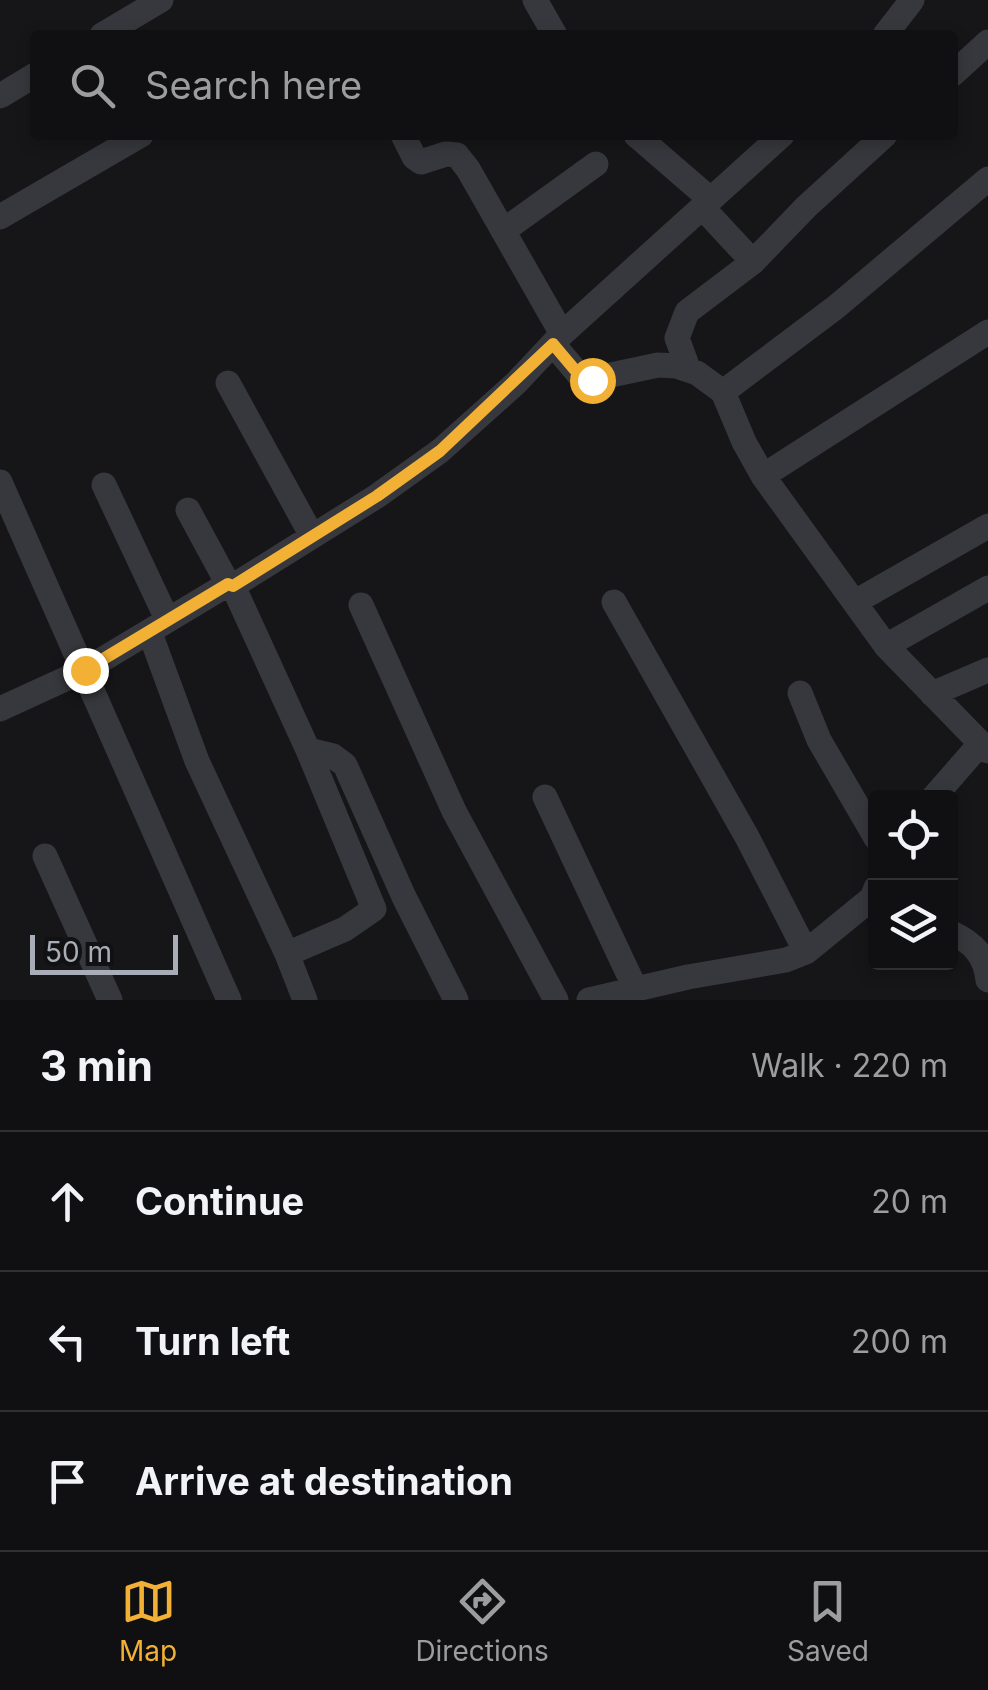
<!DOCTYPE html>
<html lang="en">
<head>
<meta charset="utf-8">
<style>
  :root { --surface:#101012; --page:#19191b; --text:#f1f3f6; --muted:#9c9d9f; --line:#303032; --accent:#f2b134 }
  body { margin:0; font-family:Inter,sans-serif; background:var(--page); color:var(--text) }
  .controls { position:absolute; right:30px; bottom:30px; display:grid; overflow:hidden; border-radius:10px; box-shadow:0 5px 15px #0003 }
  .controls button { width:90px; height:90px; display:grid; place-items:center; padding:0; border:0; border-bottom:2px solid var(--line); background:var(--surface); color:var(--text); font:50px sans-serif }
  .scale { position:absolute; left:30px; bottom:25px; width:148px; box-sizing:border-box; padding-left:10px; border:5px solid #a8adb8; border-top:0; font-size:28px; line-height:35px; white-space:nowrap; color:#a8adb8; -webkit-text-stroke:8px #111113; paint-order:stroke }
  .stop { position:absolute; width:30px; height:30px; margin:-22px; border:8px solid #f2b134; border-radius:50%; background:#fff }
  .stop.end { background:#f2b134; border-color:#fff; box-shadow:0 2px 10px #0008 }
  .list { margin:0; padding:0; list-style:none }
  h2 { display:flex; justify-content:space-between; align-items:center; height:130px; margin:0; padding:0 40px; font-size:42px }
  h2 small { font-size:32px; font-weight:400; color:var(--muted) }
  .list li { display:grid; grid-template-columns:65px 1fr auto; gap:30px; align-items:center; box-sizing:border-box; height:140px; padding:0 40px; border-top:2px solid var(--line) }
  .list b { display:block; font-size:38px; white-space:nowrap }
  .list em { font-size:32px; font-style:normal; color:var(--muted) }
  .icon { flex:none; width:55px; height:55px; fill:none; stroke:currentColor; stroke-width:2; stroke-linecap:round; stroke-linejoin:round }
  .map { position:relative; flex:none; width:988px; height:1000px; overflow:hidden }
  .search { position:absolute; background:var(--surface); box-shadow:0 5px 15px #0003; left:30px; right:30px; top:30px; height:110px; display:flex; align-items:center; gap:25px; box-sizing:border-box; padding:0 35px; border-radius:10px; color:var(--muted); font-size:38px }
  .sheet { height:550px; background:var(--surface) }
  nav { display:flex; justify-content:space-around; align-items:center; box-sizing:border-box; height:140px; border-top:2px solid var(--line); background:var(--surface); font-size:28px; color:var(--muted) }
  nav a { display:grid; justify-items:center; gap:5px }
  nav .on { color:var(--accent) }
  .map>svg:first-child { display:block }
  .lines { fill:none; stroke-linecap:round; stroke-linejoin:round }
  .street { stroke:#37383d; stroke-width:25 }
  .route { stroke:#f2b134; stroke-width:12 }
</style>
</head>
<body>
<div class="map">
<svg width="988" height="1000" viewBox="0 0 988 1000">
  <rect width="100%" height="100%" fill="#161618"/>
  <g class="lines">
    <path class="street" d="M535,0L555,35
      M102,35L161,0
      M885,35L912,0
      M953,74L988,42
      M0,96L35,75
      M403,135L414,157L421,162L446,154L457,155L468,169L562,334
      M636,135L710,199
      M702,207L753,262
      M0,217L141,135
      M503,231L596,164
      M553,344L580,376L592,379L658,365L676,366L697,373L723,392L744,442L763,476L886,646L988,751
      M688,368L677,338L687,312L753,262L806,207L885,135
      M228,383L312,536
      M723,392L836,307L988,179
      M763,476L988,332
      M0,482L229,1000
      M104,485L167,619
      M188,510L228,584
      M233,586L308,750L374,909L345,929L287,954
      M614,602L747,837L806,952
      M855,602L988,526
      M361,605L454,811L556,1000
      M150,633L197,761L287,954L305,1000
      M886,646L988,588
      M800,693L819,740L876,838
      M932,694L988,670
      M0,709L85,670L228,584L233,586L377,496L440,451L516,383L562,334L782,135
      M308,750L333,756L345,765L404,897L456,1000
      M545,797L636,990
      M933,798L981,743
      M45,856L110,1000
      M950,932C974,943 985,955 988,980
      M589,1000L688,977L786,960L806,952L872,898L876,888"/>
  </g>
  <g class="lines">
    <path class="route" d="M85,670L228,584L233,586L377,496L440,451L553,344L580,376L592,380"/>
  </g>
</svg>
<div class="controls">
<button><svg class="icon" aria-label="locate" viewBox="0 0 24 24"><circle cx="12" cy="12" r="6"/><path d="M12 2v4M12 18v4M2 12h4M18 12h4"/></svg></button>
<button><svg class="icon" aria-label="layers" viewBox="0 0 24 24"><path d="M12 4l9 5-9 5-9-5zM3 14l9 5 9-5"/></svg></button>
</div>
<div class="scale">50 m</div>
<div class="stop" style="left:592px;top:380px"></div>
<div class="stop end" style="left:85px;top:670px"></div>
<div class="search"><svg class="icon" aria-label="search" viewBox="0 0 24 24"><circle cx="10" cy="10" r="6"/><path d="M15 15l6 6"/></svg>Search here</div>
</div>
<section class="sheet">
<h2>3 min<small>Walk · 220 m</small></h2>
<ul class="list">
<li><svg class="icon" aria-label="ahead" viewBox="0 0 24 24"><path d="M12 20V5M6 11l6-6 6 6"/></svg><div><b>Continue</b></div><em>20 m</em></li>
<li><svg class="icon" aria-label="left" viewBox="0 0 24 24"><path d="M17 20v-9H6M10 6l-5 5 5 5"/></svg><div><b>Turn left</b></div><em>200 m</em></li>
<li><svg class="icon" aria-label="arrive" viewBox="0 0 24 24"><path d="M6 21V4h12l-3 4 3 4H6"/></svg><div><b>Arrive at destination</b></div></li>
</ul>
</section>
<nav>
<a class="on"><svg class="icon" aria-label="map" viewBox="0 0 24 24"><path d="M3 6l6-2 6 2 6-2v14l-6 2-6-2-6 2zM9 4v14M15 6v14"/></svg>Map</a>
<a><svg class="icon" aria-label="directions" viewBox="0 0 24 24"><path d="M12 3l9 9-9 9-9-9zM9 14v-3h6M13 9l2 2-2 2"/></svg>Directions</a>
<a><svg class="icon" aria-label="saved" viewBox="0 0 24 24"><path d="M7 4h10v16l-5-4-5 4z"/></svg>Saved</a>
</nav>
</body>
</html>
